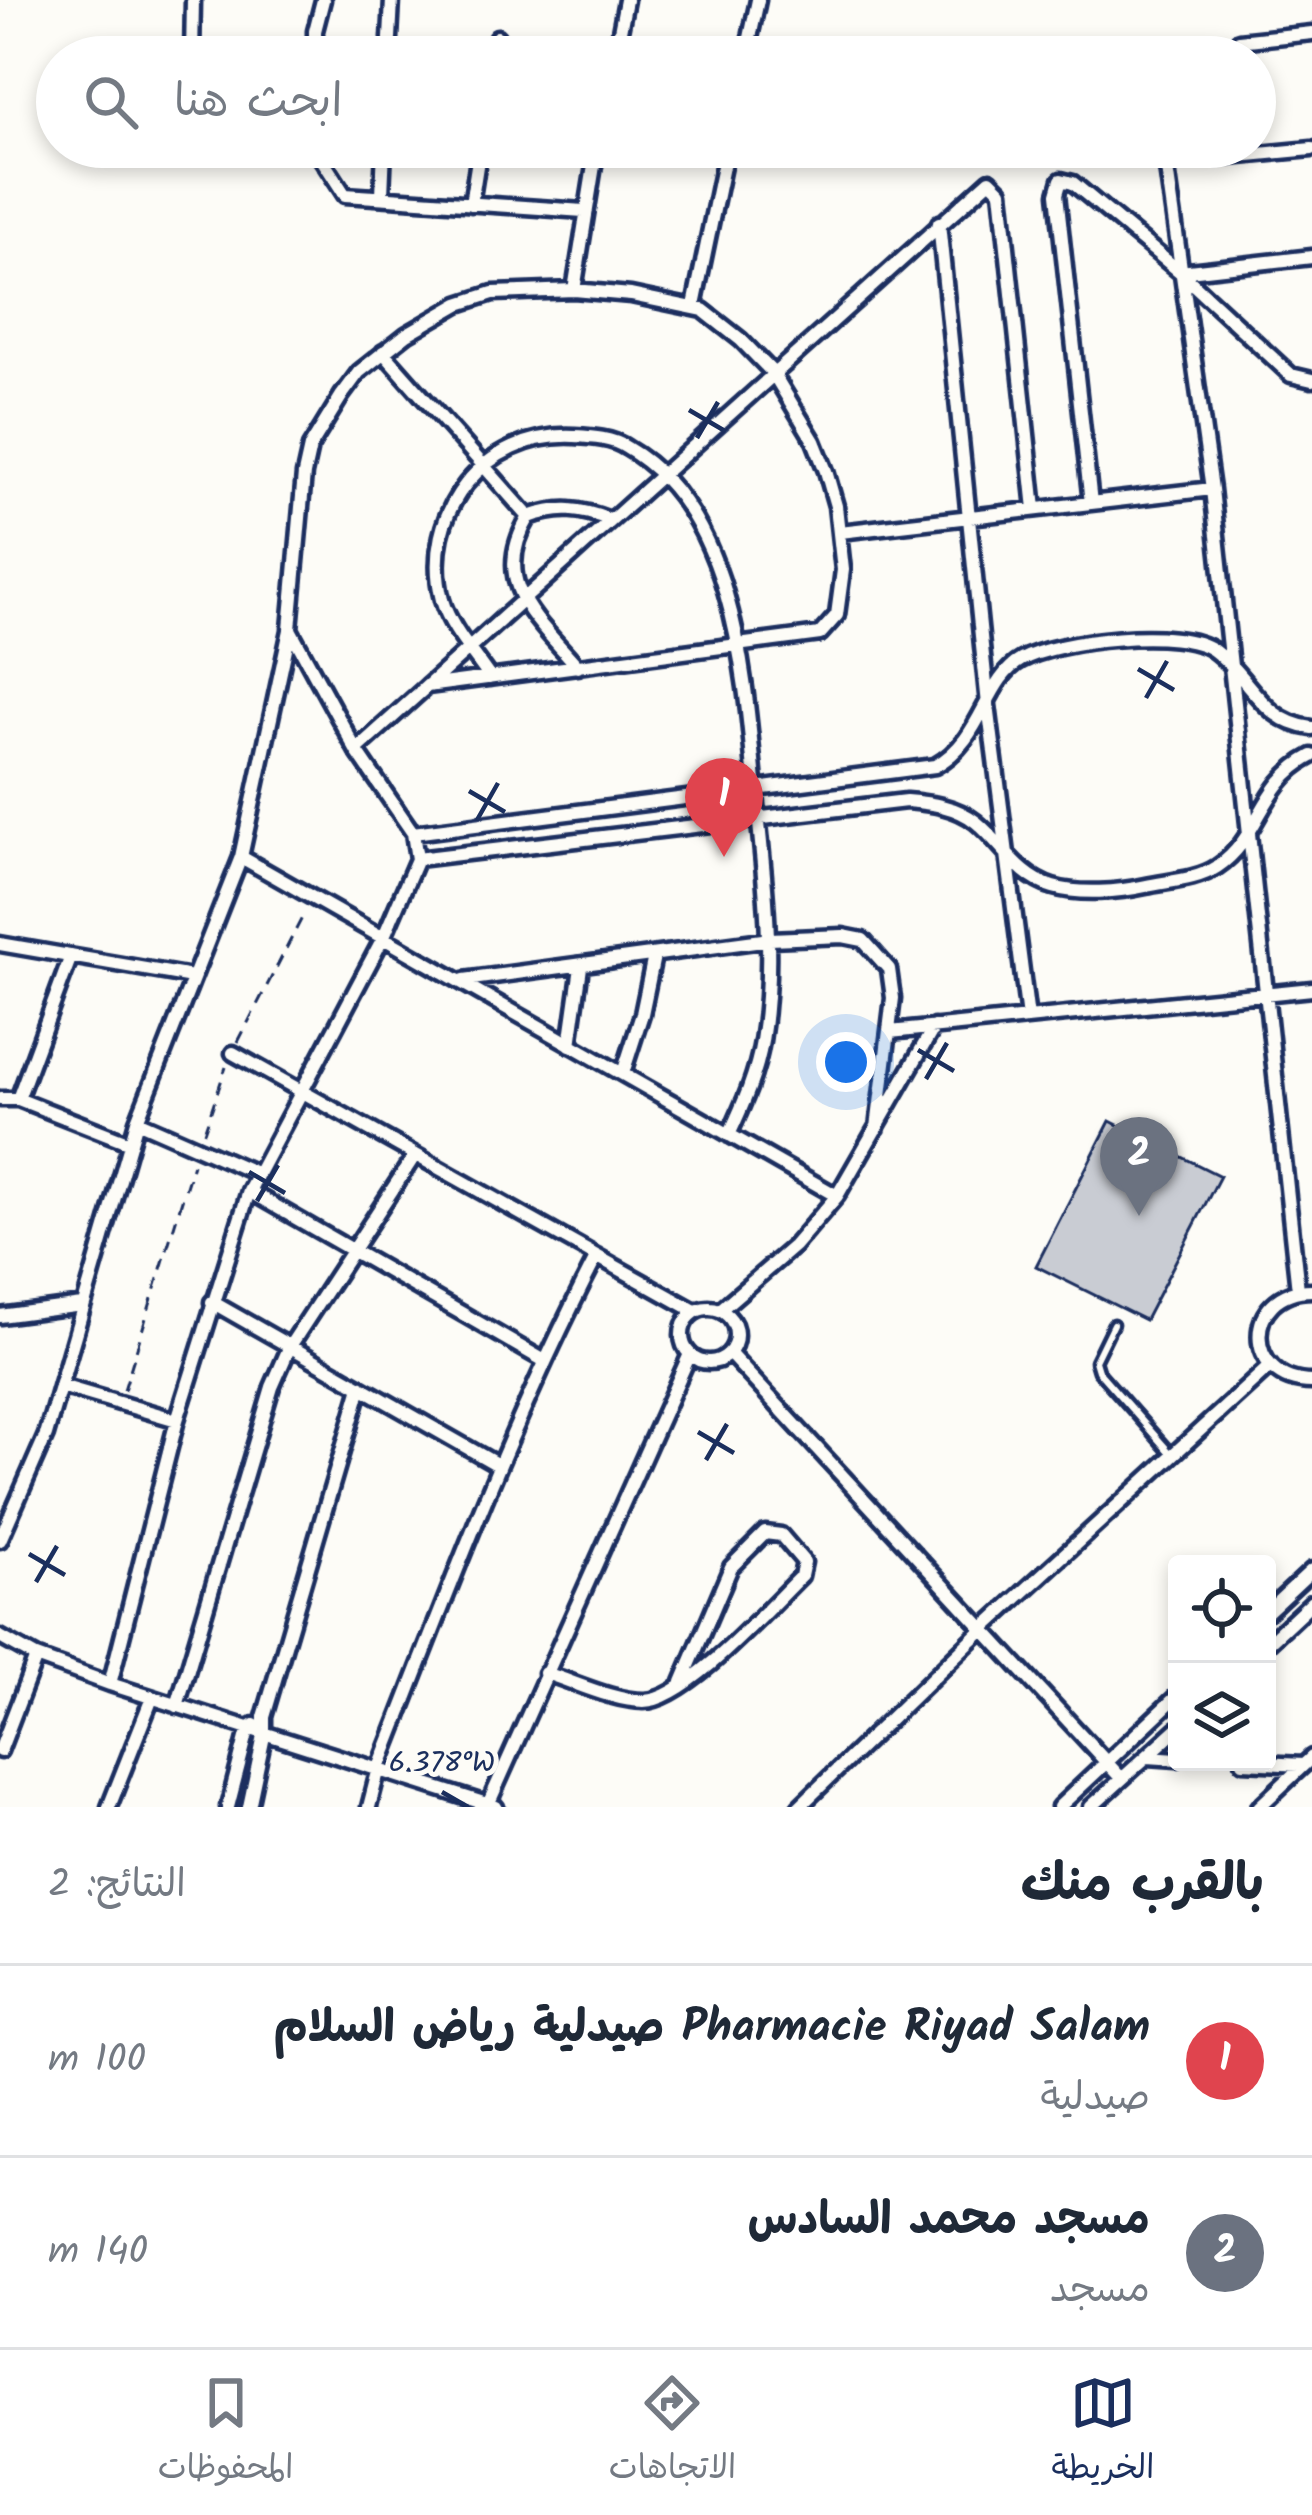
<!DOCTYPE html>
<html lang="ar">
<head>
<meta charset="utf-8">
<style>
  :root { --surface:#fff; --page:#f6f6f7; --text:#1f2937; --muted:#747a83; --line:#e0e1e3; --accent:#1b2f5e }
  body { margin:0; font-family:Kalam,"Playpen Sans Arabic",sans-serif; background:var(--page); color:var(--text); direction:rtl }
  .controls { position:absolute; right:36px; bottom:36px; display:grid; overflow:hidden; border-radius:12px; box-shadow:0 6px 18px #0003 }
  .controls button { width:108px; height:108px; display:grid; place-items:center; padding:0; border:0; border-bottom:3px solid var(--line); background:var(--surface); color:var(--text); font:60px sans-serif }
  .you { position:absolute; left:846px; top:1062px; width:42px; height:42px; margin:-30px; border:9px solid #fff; border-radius:50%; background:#1a73e8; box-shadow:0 0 0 18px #1a73e833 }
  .badge { display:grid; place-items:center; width:78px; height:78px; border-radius:50%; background:var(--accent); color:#fff; font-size:39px; font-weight:700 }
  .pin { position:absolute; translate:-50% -99px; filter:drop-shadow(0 3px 6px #0008) }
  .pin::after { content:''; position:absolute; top:63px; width:42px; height:36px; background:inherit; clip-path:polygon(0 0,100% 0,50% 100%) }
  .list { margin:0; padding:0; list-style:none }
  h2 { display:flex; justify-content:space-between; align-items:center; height:156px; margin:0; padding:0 48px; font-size:51px }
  h2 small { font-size:39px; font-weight:400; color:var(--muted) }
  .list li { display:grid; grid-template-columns:78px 1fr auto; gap:36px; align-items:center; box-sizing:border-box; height:192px; padding:0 48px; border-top:3px solid var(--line) }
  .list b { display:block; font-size:45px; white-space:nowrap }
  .list p { margin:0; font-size:39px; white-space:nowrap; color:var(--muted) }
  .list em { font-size:39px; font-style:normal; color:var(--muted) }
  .icon { flex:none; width:66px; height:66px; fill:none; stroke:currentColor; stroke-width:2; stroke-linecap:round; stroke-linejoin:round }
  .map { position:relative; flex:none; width:1312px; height:1807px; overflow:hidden; direction:ltr }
  .search { position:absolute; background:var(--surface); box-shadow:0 6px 18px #0003; left:36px; right:36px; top:36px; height:132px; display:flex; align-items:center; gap:30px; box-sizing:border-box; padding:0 42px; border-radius:66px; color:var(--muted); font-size:45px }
  .sheet { height:540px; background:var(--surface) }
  nav { display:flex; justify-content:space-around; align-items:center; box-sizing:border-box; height:168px; border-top:3px solid var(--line); background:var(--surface); font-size:33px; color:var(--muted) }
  nav a { display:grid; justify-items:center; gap:6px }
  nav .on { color:var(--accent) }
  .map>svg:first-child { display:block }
  .building { fill:#c9ccd3; stroke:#1b2f5e; stroke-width:3 }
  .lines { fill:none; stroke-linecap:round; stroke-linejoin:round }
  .lane-casing { stroke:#1b2f5e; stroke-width:15 }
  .street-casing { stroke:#1b2f5e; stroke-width:21 }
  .path { stroke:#1b2f5e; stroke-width:3; stroke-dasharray:12 9; stroke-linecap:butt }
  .lane { stroke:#fdfcf7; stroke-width:6 }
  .street { stroke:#fdfcf7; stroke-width:12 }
  .ticks { fill:none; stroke:#1b2f5e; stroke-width:4.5 }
  .ticks-label { font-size:30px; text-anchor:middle; fill:#1b2f5e; stroke:#fdfcf7; stroke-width:10; stroke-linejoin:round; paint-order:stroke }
</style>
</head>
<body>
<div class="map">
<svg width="1312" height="1807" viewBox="0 0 1312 1807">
  <rect width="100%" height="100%" fill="#fdfcf7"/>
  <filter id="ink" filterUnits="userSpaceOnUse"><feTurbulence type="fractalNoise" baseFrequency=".00833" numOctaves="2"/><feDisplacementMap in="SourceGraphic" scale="24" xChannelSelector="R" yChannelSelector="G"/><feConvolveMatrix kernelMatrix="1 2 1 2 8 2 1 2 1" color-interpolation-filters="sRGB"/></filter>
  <g filter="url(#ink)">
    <path class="building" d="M1110,1121L1220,1176L1145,1320L1036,1266Z"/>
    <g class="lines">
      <defs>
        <path id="lane" d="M1113,1324L1095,1361L1098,1371L1172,1455"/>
        <path id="street" d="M1239,41L1312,33
          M192,57L193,0
          M315,57V31L323,0
          M389,57L392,0
          M494,57L497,37
          M615,57L626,0
          M746,57L758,0
          M314,147L345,195L584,211
          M1164,147L1212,489L1298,1290
          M1166,163L1312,149
          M382,195L384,147
          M471,204L480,147
          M939,223L988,705L1028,1018
          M1180,272L1312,257
          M574,290L597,147
          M694,306L727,147
          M383,352L529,517
          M1091,503L1057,194L1061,180L1073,183L1180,272L1291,375L1312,380
          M840,532L1212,489
          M578,667C537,619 489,583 529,517C560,506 580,508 610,520
          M490,678C474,654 450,628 442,600C420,513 484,432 574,436C592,437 612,438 627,448C739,513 746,691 757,804C765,883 775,962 762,1041C757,1073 743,1105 729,1135
          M356,750L990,180L1001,191L1035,509
          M413,833L935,766C983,740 985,680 1021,660C1057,640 1180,626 1213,650C1251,677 1261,722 1312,728
          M241,857L837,1196
          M417,859L906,801C930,803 956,806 976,822C1002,843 1018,877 1053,887C1080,895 1119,892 1146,886C1169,881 1197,880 1217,867C1261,838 1260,783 1312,756
          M0,944L192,977
          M464,980L770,939L843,936L863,940L889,969L893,998L877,1128
          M890,1032L1312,989
          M570,1045L581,967
          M233,1053L695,1311
          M623,1073L642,1014L654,956
          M0,1099H18L130,1143
          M18,1099L71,956
          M137,1121L258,1174
          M249,1191L543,1360
          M1312,1290C1242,1290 1242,1382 1312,1382
          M212,1302L498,1465
          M682 1335a27 27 0 1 1 54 0a27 27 0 1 1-54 0Z
          M720,1310L794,1246L837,1196L934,1027
          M0,1316L82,1305
          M729,1353L1121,1778
          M61,1386L177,1420
          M0,1540L46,1435L137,1121L241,857L290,630
          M1267,1612L1312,1570
          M0,1637L36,1657L110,1684L496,1807
          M1267,1644L1312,1602
          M545,1673C575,1682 613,1701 644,1701C686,1701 769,1607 801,1576L804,1562L781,1535L765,1533L731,1567L682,1682
          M110,1684L177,1420L249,1191L384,936L417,859L413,833L356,750L290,629L304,474L310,447L342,395L359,372L407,334L459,304L493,293L574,290L631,295L703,310L741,340L773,373L814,441L826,471L836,506L843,570L837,615L820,634L427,686
          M177,1706L272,1387L290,1346L415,1155
          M0,1751L36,1657
          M1148,1757L1177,1759
          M1243,1762L1303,1765
          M109,1807L152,1698
          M228,1807L248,1730L254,1725
          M249,1807L264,1736V1717L361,1387
          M369,1807L379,1768C447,1595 511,1422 597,1256
          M487,1807L690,1354
          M799,1807L984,1628L1270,1366
          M1059,1807L1177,1696
          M1091,1807L1177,1729
          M1259,1807L1312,1757"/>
      </defs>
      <use href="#lane" class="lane-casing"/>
      <use href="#street" class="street-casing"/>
      <path class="path" d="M238,1042L305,912
        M204,1132L226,1067
        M124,1390L193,1164"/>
      <use href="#lane" class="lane"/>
      <use href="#street" class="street"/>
    </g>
  </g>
  <path class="ticks" d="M689,410L725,431M697,438L718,402M1138,669L1174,690M1146,698L1167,661M469,791L505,812M477,820L498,783M918,1050L954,1071M926,1079L947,1043M249,1172L285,1193M257,1201L278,1165M698,1432L734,1453M706,1460L727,1424M29,1554L65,1575M36,1582L57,1546M442,1792L468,1807"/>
  <g class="ticks-label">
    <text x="442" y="1772">6.378°W</text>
  </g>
</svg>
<div class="controls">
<button><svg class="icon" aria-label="locate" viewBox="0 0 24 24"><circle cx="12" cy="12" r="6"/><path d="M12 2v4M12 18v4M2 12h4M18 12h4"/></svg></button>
<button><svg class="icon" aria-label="layers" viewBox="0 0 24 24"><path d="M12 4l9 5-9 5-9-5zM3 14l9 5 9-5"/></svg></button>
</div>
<div class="you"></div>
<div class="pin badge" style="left:724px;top:857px;background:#e0444e">1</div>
<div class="pin badge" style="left:1139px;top:1216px;background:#6b7280">2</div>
<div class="search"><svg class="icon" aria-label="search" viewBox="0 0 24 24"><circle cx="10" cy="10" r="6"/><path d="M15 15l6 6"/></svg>ابحث هنا</div>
</div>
<section class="sheet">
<h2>بالقرب منك<small>النتائج: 2</small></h2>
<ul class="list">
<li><span class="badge" style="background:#e0444e">1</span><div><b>Pharmacie Riyad Salam صيدلية رياض السلام</b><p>صيدلية</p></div><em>100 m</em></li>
<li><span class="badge" style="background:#6b7280">2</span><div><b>مسجد محمد السادس</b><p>مسجد</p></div><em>140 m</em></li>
</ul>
</section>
<nav>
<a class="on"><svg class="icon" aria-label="map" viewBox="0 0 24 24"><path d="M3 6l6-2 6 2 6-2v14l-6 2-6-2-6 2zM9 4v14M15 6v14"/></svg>الخريطة</a>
<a><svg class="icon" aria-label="directions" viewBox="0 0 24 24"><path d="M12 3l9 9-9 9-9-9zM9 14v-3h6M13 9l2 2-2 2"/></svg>الاتجاهات</a>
<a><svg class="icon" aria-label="saved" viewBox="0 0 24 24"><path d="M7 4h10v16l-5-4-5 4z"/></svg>المحفوظات</a>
</nav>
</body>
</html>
